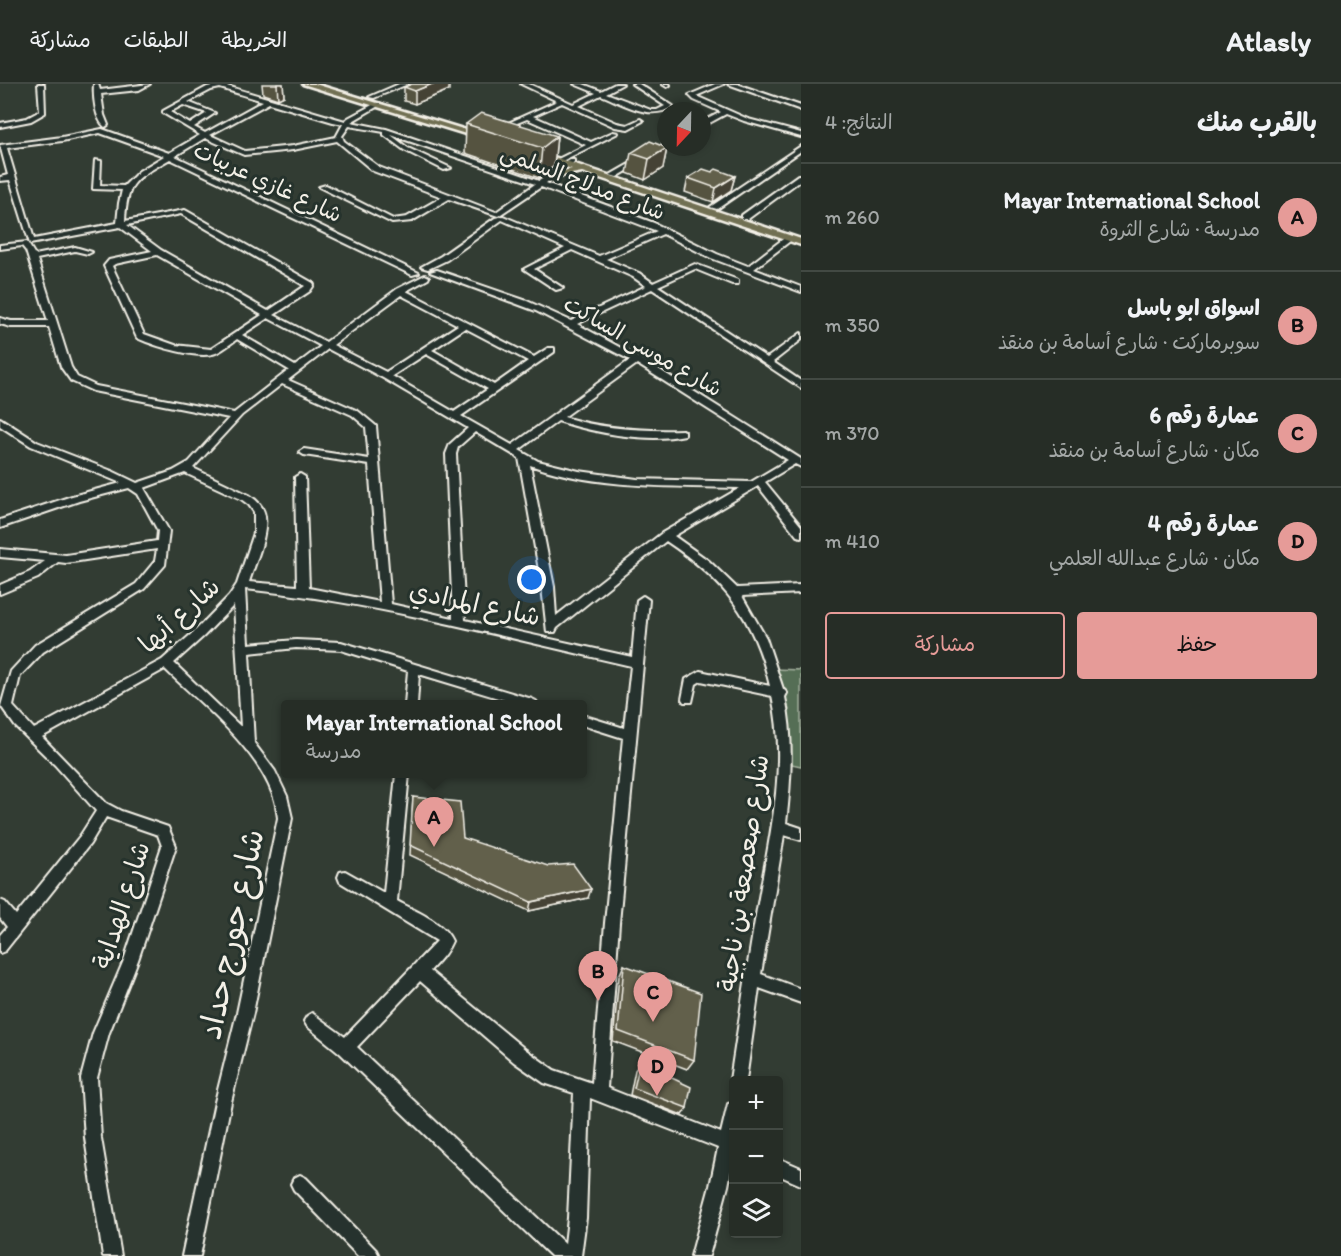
<!DOCTYPE html>
<html lang="ar">
<head>
<meta charset="utf-8">
<style>
  :root { --surface:#262d26; --page:#2e352e; --text:#f1f3f6; --muted:#a4a8a7; --line:#424943; --accent:#e69b98 }
  body { margin:0; font-family:Itim,"Playpen Sans Arabic",sans-serif; background:var(--page); color:var(--text); direction:rtl }
  .controls { position:absolute; right:18px; bottom:18px; display:grid; overflow:hidden; border-radius:6px; box-shadow:0 3px 9px #0003 }
  .controls button { width:54px; height:54px; display:grid; place-items:center; padding:0; border:0; border-bottom:2px solid var(--line); background:var(--surface); color:var(--text); font:30px sans-serif }
  .compass { position:absolute; left:657px; top:18px; width:54px; height:54px; border-radius:50%; background:var(--surface); box-shadow:0 3px 9px #0003; rotate:202deg }
  .you { position:absolute; left:532px; top:496px; width:21px; height:21px; margin:-15px; border:4px solid #fff; border-radius:50%; background:#1a73e8; box-shadow:0 0 0 9px #1a73e833 }
  .badge { display:grid; place-items:center; width:39px; height:39px; border-radius:50%; background:var(--accent); color:#111; font-size:20px; font-weight:700 }
  .pin { position:absolute; translate:-50% -50px; filter:drop-shadow(0 2px 3px #0008) }
  .pin::after { content:''; position:absolute; top:32px; width:21px; height:18px; background:inherit; clip-path:polygon(0 0,100% 0,50% 100%) }
  .popup { position:absolute; left:281px; top:616px; width:306px; height:78px; box-sizing:border-box; display:grid; place-content:center; border-radius:6px; background:var(--surface); filter:drop-shadow(0 2px 4px #0005); font-size:20px; white-space:nowrap; color:var(--muted) }
  .popup b { font-size:22px; color:var(--text) }
  .popup::after { content:''; position:absolute; left:50%; top:100%; margin-left:-12px; border:12px solid transparent; border-top-color:var(--surface) }
  .list { margin:0; padding:0; list-style:none }
  h2 { display:flex; justify-content:space-between; align-items:center; height:78px; margin:0; padding:0 24px; font-size:26px }
  h2 small { font-size:20px; font-weight:400; color:var(--muted) }
  .list li { display:grid; grid-template-columns:39px 1fr auto; gap:18px; align-items:center; box-sizing:border-box; height:108px; padding:0 24px; border-top:2px solid var(--line) }
  .list b { display:block; font-size:22px; white-space:nowrap }
  .list p { margin:0; font-size:20px; white-space:nowrap; color:var(--muted) }
  .list em { font-size:20px; font-style:normal; color:var(--muted) }
  .actions { display:flex; gap:12px; padding:18px 24px }
  .actions a { flex:1; padding:14px 0; border:2px solid var(--accent); border-radius:6px; text-align:center; font-size:21px; color:var(--accent) }
  .actions .main { background:var(--accent); color:#111 }
  .icon { flex:none; width:33px; height:33px; fill:none; stroke:currentColor; stroke-width:2; stroke-linecap:round; stroke-linejoin:round }
  .map { position:relative; flex:none; width:801px; height:1172px; overflow:hidden; direction:ltr }
  header { display:flex; align-items:center; gap:36px; box-sizing:border-box; height:84px; padding:0 30px; background:var(--surface); border-bottom:2px solid var(--line) }
  header strong { font-size:28px }
  nav { display:flex; gap:33px; margin-inline-start:auto; font-size:21px }
  main { display:flex }
  aside { flex:1; background:var(--surface) }
  .map>svg:first-child { display:block }
  .green { fill:#556e55; stroke:#a4b09e; stroke-width:1.5 }
  .lines { fill:none; stroke-linecap:round; stroke-linejoin:round }
  .minor-casing { stroke:#f4f1e8; stroke-width:4 }
  .major-casing { stroke:#f4f1e8; stroke-width:5 }
  .minor { fill:#26332d; fill-rule:evenodd }
  .major { fill:#716f52; fill-rule:evenodd }
  .wall { fill:#545341; stroke:#f4f1e8; stroke-width:1.5 }
  .shaded-wall { fill:#454335; stroke:#f4f1e8; stroke-width:1.5 }
  .building { fill:#62604c; stroke:#f4f1e8; stroke-width:1.5 }
  .labels { text-anchor:middle; dominant-baseline:central; stroke-width:6; stroke-linejoin:round; paint-order:stroke }
  .far-street-label { font-size:22px; fill:#f4f1e8; stroke:#26332d }
  .street-label { font-size:26px; fill:#f4f1e8; stroke:#26332d }
  .near-street-label { font-size:32px; fill:#f4f1e8; stroke:#26332d }
</style>
</head>
<body>
<header>
<strong>Atlasly</strong>
<nav><a>الخريطة</a><a>الطبقات</a><a>مشاركة</a></nav>
</header>
<main>
<aside>
<h2>بالقرب منك<small>النتائج: 4</small></h2>
<ul class="list">
<li><span class="badge">A</span><div><b>Mayar International School</b><p>مدرسة · شارع الثروة</p></div><em>260 m</em></li>
<li><span class="badge">B</span><div><b>اسواق ابو باسل</b><p>سوبرماركت · شارع أسامة بن منقذ</p></div><em>350 m</em></li>
<li><span class="badge">C</span><div><b>عمارة رقم 6</b><p>مكان · شارع أسامة بن منقذ</p></div><em>370 m</em></li>
<li><span class="badge">D</span><div><b>عمارة رقم 4</b><p>مكان · شارع عبدالله العلمي</p></div><em>410 m</em></li>
</ul>
<div class="actions"><a class="main">حفظ</a><a>مشاركة</a></div>
</aside>
<div class="map">
<svg width="801" height="1172" viewBox="0 0 801 1172">
  <rect width="100%" height="100%" fill="#323c33"/>
  <filter id="ink" filterUnits="userSpaceOnUse"><feTurbulence type="fractalNoise" baseFrequency=".0167" numOctaves="2"/><feDisplacementMap in="SourceGraphic" scale="12" xChannelSelector="R" yChannelSelector="G"/><feConvolveMatrix kernelMatrix="1 2 1 2 8 2 1 2 1" color-interpolation-filters="sRGB"/></filter>
  <g filter="url(#ink)">
    <path class="green" d="M773,585L801,586V682L787,679Z"/>
    <g class="lines">
      <defs>
        <path id="minor" d="M38,0H44L45,29L31,37L0,43V39L27,34L40,27Z
          M94,0H98L100,6L150,0L139,6L101,10L104,31L108,41L105,43C95,35 93,12 94,0Z
          M220,0L345,37L348,34L376,19H380V21L351,38L386,45L539,97L570,76H574V78L546,99L654,139L717,170L748,182L787,152L794,154L754,185L801,203V208L711,174L663,150L606,175L639,189L653,199L695,180L738,196V200H732L695,185L658,202L767,274L801,249V256L773,278L801,297V304L652,205L577,240L652,281L801,375V383L795,380L765,398L801,442V453L797,452L758,402L674,452L709,477L737,504L801,501V509L742,512L766,554L783,605L787,609L785,613C794,654 791,698 786,739L801,744V756L784,751L761,890L801,905V919L759,904L746,996H734V1002L730,996C739,939 747,882 757,825C769,755 788,682 772,612L701,597L696,600L692,618H684L682,615L686,595L700,587L770,602C754,533 724,496 666,457L557,544L555,548H547L542,503L519,374L475,348L458,363L456,370L465,536L632,573L637,516L643,512L649,516L619,839L607,1004L721,1049L728,1020L734,1018V1071L728,1102L709,1172H691L710,1102L718,1064L590,1014L586,1134L581,1172H551L340,969L307,942L304,937L307,932L312,929L345,953L437,857L340,798L338,793L340,788L345,787L384,809L396,690H409L397,817C415,827 444,838 452,857C447,869 439,877 430,887L526,966L554,986L592,999L605,839L623,654L582,641V631L624,644L631,582C503,553 375,518 245,505L248,560L296,556L341,558L532,615L536,617L538,620H518L419,590L417,620H405L408,587L341,566L296,564L249,569L254,659L275,687L287,712L292,734L253,929L231,1018L200,1172H182L215,1018L237,929L278,734C277,727 276,718 273,711C255,662 202,621 165,585L42,653L106,719L121,727L168,743L176,762L138,876L109,949L97,994L101,1054L121,1172H103L85,1054L81,994L93,949L124,876L162,762L158,751L106,733L90,760L5,867L0,869V851L7,843L0,834V816L5,818L16,831L80,752L96,727L55,681L15,642L1,622L11,587L35,561L136,500L155,477L157,465L66,479L58,478L38,494L0,510V501L30,488L45,477L0,473V465L66,471L157,457L158,447L138,410L129,404L79,417L0,444V436L72,412L121,399L31,362L0,342V334L37,358L112,387L137,399L173,387L189,378L229,334L93,307L71,297L61,283L49,243H11L0,240V234L11,237H48L26,167L22,162L0,165V161L27,158L35,171L75,163L92,168L88,170L75,167L37,175L71,283L77,293L96,302L234,329L289,286L237,255C230,260 223,266 216,269C199,276 154,262 137,254L104,182L109,176L152,167L120,143L30,160L10,96L0,97V93L8,91L0,61L62,53L102,45L169,69L200,51L163,29V27L207,3ZM220,4L263,17L205,49L194,43L215,29L188,18L211,6ZM269,19L333,38L343,40L336,53L293,62L245,67L210,51ZM183,21L207,29L190,40L170,28ZM349,42L384,48V51L404,66L444,86L451,84L408,64L391,51L535,100L496,128L379,83L344,57L342,52ZM100,49L164,72L139,87L124,102L100,101L101,77L95,76L93,105L122,106L119,119L117,139L34,155L7,64L62,57ZM205,54L244,71L293,66L337,57L373,87L442,113L407,133L393,135L326,101L319,103L392,139L412,137L449,115L498,132L541,103L657,147L599,172L503,132L495,134L441,172L421,183L428,185L447,176L502,136L565,164L524,185L556,206L563,204L534,185L572,166L633,193L646,202L571,237L527,217L437,186L430,188L536,227L630,276L512,361L461,332L554,268V264H548L534,273L406,207L428,195L429,193L425,191L397,205L326,258L274,231L310,207L314,201L313,199L185,126L125,137C127,96 136,95 170,75L412,191L419,189L175,72ZM181,130L305,202L268,227L161,166L127,141ZM157,171L262,231L211,265L175,261L144,250L112,182L115,180ZM401,211L458,241L386,288L333,261ZM268,234L321,262L295,282L242,251ZM465,244L528,277L494,301L432,266ZM328,265L383,294L468,344L450,360L446,370L453,534L391,520L376,342L358,327L288,296ZM426,270L488,305L454,328L392,292ZM637,280L788,376L751,398L637,395L579,387L538,377L519,366L558,337C595,349 647,359 685,351V347L682,346C642,347 602,345 564,333ZM282,300L352,331L366,343L369,375L304,365L299,368L304,371L369,381L380,518L309,504L305,393L300,390L295,393L297,502L249,498C255,479 270,447 264,428C262,421 255,415 249,411L193,384L242,331ZM530,381C597,405 670,402 740,404L662,449L556,532L554,503ZM185,389L241,415L249,421L254,428V449L237,500L229,512L196,546L162,576L34,645L13,622L20,592L43,568L144,505L165,481L169,447L144,404ZM234,521L241,643L174,579L204,552ZM420,897L514,978L544,999L574,1009L568,1134L565,1160L357,963Z
          M399,0H408L374,14L369,13Z
          M521,0H529L573,20L596,9L574,0H583L601,7L615,0H623L606,9L651,26H657L665,22L632,0H639L673,22C651,38 624,20 601,11L579,22L617,39L627,41L640,35L643,37L628,45L615,43L562,19L533,32L591,58L613,48L618,49L560,78L558,77V75L586,61L527,35L500,46L495,45L557,17Z
          M662,0H669L670,1L667,3Z
          M715,0H724L696,12L748,35L801,49V53L744,37L726,30L702,43V38L721,28L694,16L689,11Z
          M728,0H737L801,22V26Z
          M666,59L667,63L617,93L610,91Z
          M801,62V67L717,125L710,123Z
          M798,91H801V96L748,135H742V131Z
          M778,1074L801,1084V1101L778,1091Z
          M300,1091L306,1094L376,1166L379,1172H358L294,1106L291,1100L294,1094Z"/>
        <path id="major" d="M303,0H315L489,53L482,55Z
          M533,68H539L801,155V161L582,88L550,94V90L572,85L533,72Z"/>
      </defs>
      <use href="#minor" class="minor-casing"/>
      <use href="#major" class="major-casing"/>
      <use href="#minor" class="minor"/>
      <use href="#major" class="major"/>
    </g>
    <path class="wall" d="M262,0H283L284,12L278,15L263,10Z
      M404,3L449,6L415,20L404,17Z
      M466,40L557,52L554,82L539,94L465,69Z
      M667,64L663,84L645,96L627,89L631,69Z
      M712,88L735,92L731,106L713,118L685,108L688,94Z
      M413,713L463,754L588,814L529,827L410,771Z
      M624,881L694,976L687,985L613,957L619,892Z
      M640,979L687,1024L682,1031L630,1011L635,986Z"/>
    <path class="shaded-wall" d="M277,0H283L284,12L278,15Z
      M432,0H449V6L415,20V7Z
      M557,52L554,82L539,94L542,64Z
      M667,64L663,84L645,96L649,75Z
      M735,92L731,106L713,118L716,104Z
      M591,805L588,814L529,827L531,818Z"/>
    <path class="building" d="M412,0H432L415,7L404,3Z
      M481,29L557,52L542,64L466,40Z
      M650,57L667,64L649,75L631,69Z
      M703,85L712,88L716,85L735,92L716,104L688,94Z
      M413,713L460,718L463,754L548,782L573,780L591,805L531,818L410,761Z
      M624,881L701,909L694,976L618,947Z
      M640,979L691,1003L687,1024L634,1004Z"/>
  </g>
  <g class="labels">
    <g class="far-street-label">
      <text transform="translate(268 98) rotate(25)">شارع غازي عربيات</text>
      <text transform="translate(583 98) rotate(21)">شارع مدلاج السلمي</text>
      <text transform="translate(643 262) rotate(30)">شارع موسى الساكت</text>
    </g>
    <g class="street-label">
      <text transform="translate(475 519) rotate(12)">شارع المرادي</text>
      <text transform="translate(179 531) rotate(-42)">شارع أبها</text>
      <text transform="translate(743 789) rotate(-82)">شارع صعصعة بن ناجية</text>
      <text transform="translate(121 821) rotate(-72)">شارع الهداية</text>
    </g>
    <g class="near-street-label">
      <text transform="translate(231 850) rotate(-78)">شارع جورج حداد</text>
    </g>
  </g>
</svg>
<div class="controls">
<button>+</button>
<button>−</button>
<button><svg class="icon" aria-label="layers" viewBox="0 0 24 24"><path d="M12 4l9 5-9 5-9-5zM3 14l9 5 9-5"/></svg></button>
</div>
<svg class="compass" viewBox="-18 -18 36 36"><path d="M0-13l5 13h-10z" fill="#e53935"/><path d="M0 13l5-13h-10z" fill="#a4a8a7"/></svg>
<div class="you"></div>
<div class="pin badge" style="left:434px;top:763px">A</div>
<div class="popup"><b>Mayar International School</b>مدرسة</div>
<div class="pin badge" style="left:598px;top:917px">B</div>
<div class="pin badge" style="left:653px;top:938px">C</div>
<div class="pin badge" style="left:657px;top:1012px">D</div>
</div>
</main>
</body>
</html>
